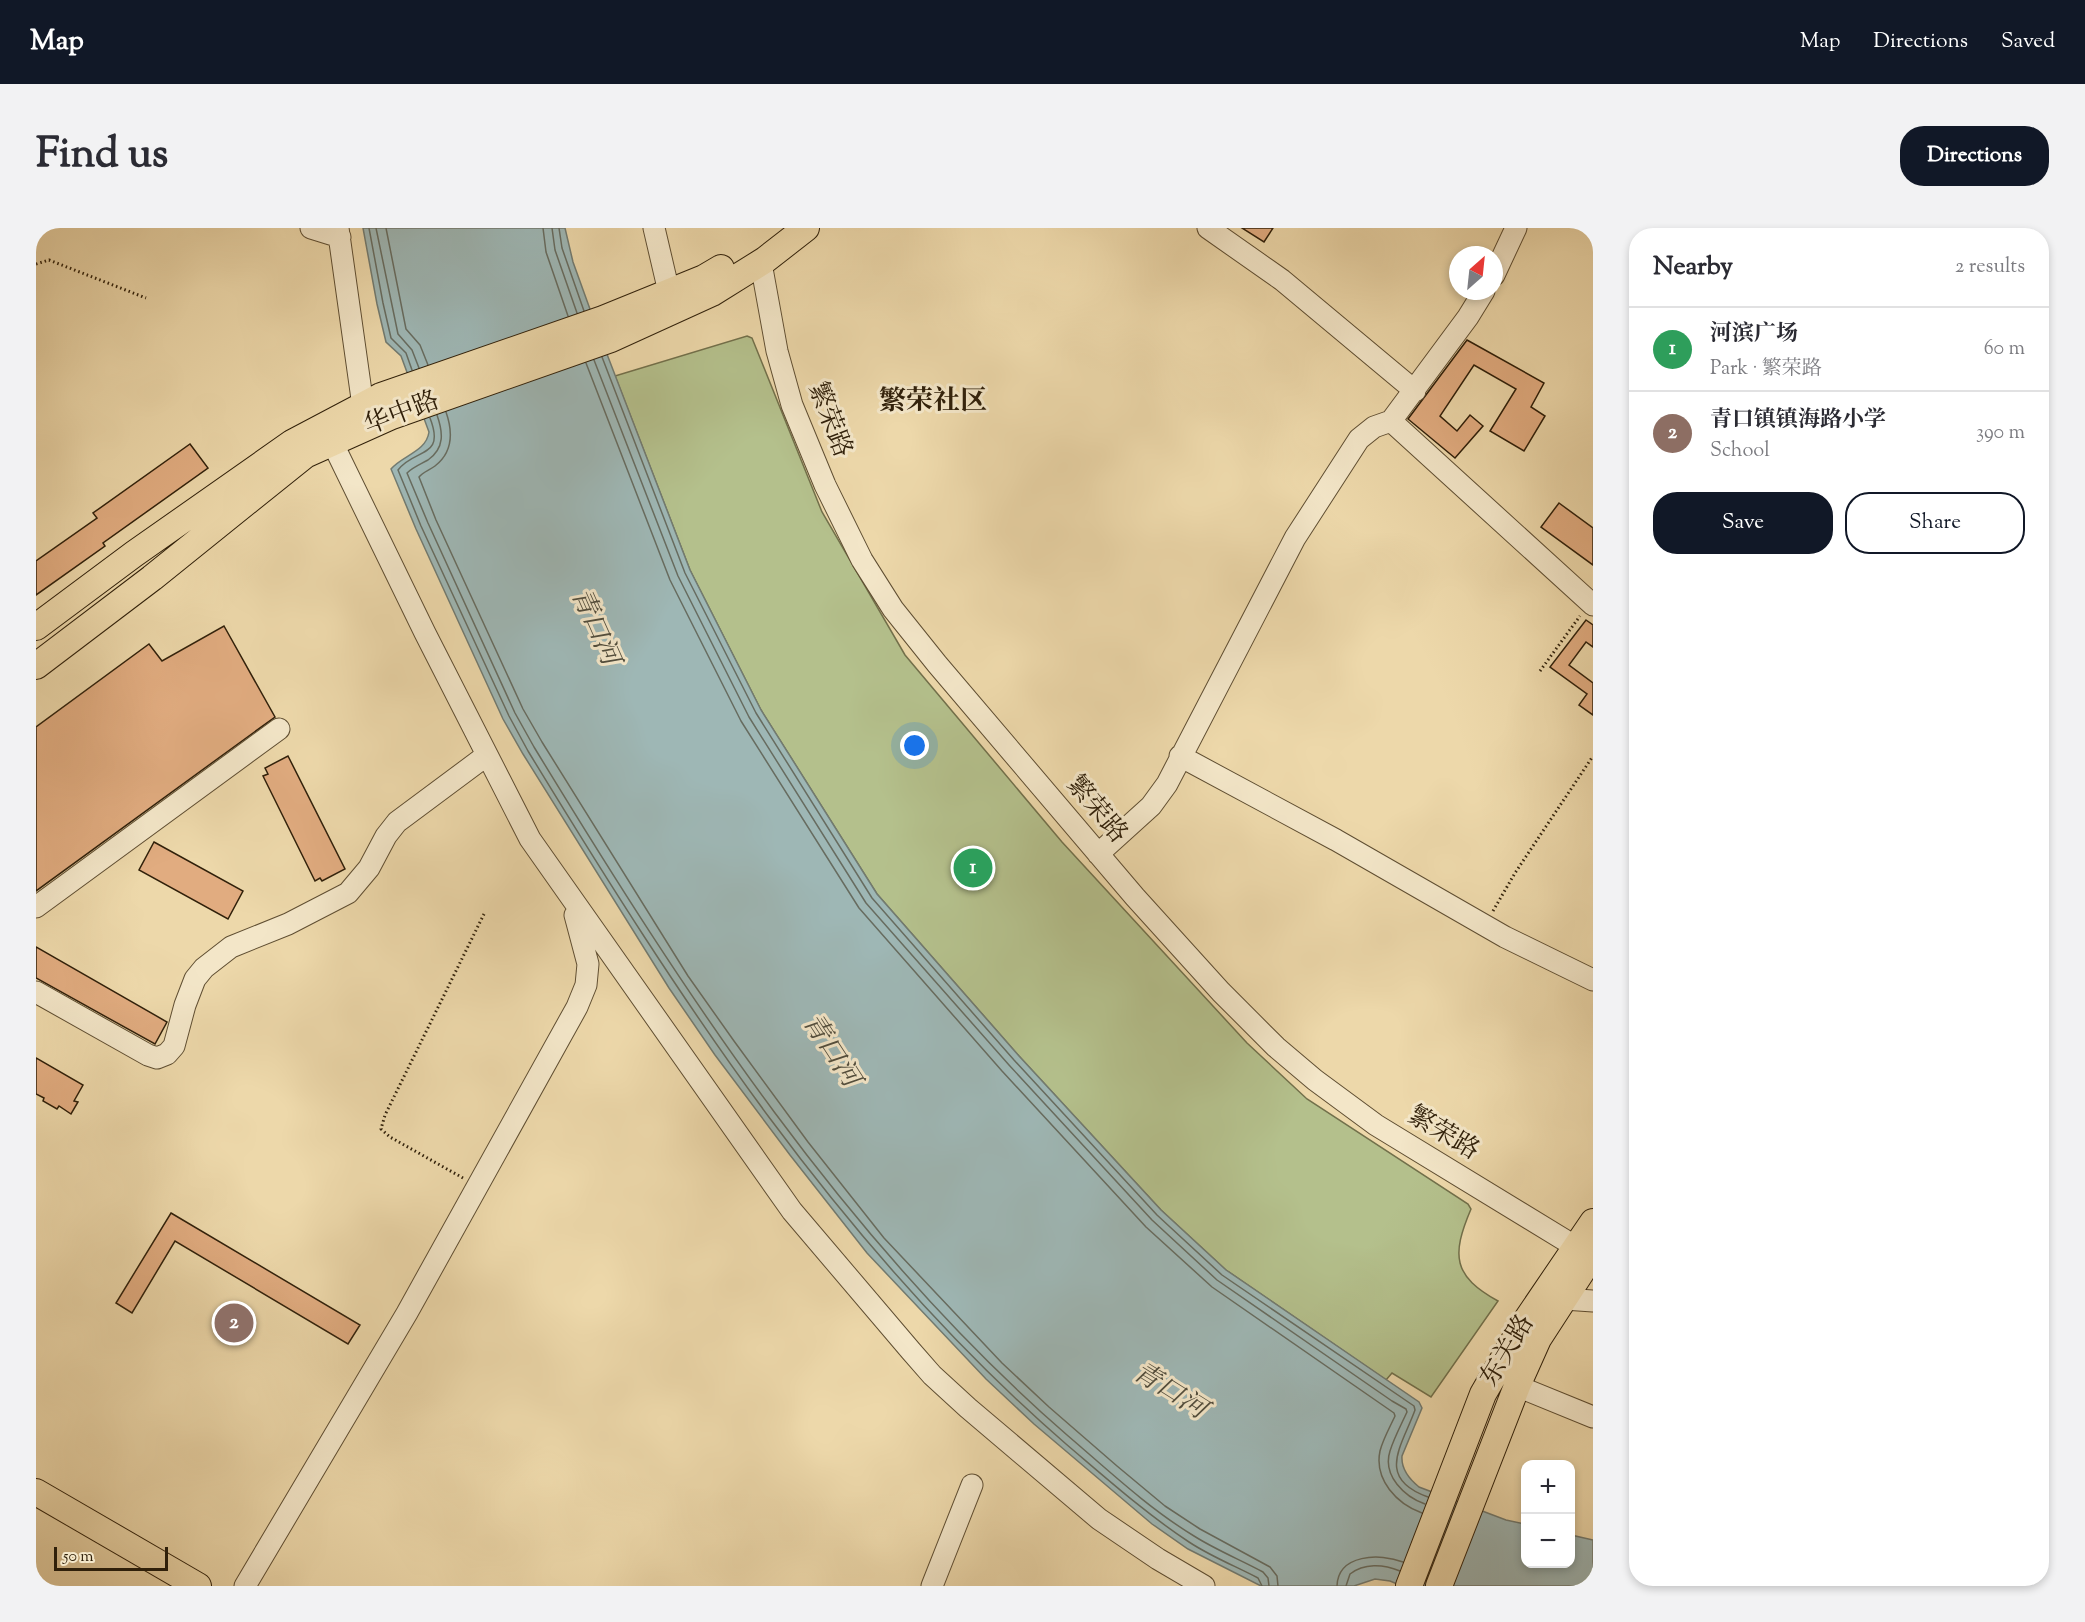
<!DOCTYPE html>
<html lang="en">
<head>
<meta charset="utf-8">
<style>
  :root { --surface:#fff; --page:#f2f2f3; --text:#2b2b33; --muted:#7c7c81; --line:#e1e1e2; --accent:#111827 }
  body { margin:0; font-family:"Sorts Mill Goudy","Noto Serif SC",serif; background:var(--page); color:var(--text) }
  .controls { position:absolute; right:18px; bottom:18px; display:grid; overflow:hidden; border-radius:12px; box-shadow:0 3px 9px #0003 }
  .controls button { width:54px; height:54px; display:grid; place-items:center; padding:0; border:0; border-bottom:2px solid var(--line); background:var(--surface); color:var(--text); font:30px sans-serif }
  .compass { position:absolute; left:1413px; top:18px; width:54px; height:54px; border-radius:50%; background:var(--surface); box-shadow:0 3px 9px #0003; rotate:27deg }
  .scale { position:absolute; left:18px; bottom:15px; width:114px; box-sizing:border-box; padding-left:6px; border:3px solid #30200a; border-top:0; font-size:16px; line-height:21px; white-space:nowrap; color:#30200a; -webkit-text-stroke:4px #f3e6c8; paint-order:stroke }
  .you { position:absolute; left:879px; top:518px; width:21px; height:21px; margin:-15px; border:4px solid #fff; border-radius:50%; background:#1a73e8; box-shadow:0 0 0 9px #1a73e833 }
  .badge { display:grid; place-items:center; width:39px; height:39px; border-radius:50%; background:var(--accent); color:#fff; font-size:20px; font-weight:700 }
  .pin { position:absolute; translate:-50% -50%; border:3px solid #fff; box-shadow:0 2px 6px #0006 }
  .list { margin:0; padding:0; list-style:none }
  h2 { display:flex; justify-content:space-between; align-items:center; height:78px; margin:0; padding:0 24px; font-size:26px }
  h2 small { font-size:20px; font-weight:400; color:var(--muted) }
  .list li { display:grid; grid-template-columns:39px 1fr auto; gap:18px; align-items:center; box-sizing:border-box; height:84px; padding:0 24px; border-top:2px solid var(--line) }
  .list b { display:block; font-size:22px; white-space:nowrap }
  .list p { margin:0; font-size:20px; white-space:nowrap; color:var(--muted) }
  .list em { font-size:20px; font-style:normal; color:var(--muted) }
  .actions { display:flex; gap:12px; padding:18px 24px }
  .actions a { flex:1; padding:14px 0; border:2px solid var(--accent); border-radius:24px; text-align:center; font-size:21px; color:var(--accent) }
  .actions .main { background:var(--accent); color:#fff }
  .map { position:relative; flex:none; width:1557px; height:1358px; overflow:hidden; border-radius:24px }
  header { display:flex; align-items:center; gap:36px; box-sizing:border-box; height:84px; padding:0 30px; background:var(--accent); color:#fff }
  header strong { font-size:28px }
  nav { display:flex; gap:33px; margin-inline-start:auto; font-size:21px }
  .intro { display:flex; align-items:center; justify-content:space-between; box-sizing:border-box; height:144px; padding:0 36px }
  h1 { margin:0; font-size:42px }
  .button { padding:15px 27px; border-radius:24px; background:var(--accent); color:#fff; font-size:21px; font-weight:700 }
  main { display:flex; gap:36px; padding:0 36px }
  aside { flex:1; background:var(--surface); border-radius:24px; box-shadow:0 3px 9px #0003 }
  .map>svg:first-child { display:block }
  .green { fill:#b4c08c; stroke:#72704b; stroke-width:1.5 }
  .water { fill:#9eb7b5; stroke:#727b71; stroke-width:1.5 }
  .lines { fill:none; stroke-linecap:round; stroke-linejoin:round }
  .shore { stroke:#676c60; stroke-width:1.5 }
  .building { fill:#e1ac80; stroke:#30200a; stroke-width:1.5 }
  .minor-casing { stroke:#5f4e32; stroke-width:23 }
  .major-casing { stroke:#30200a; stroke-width:28 }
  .path { stroke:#30200a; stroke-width:3; stroke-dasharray:1.5 3; stroke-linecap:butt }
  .minor { stroke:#f3e6c8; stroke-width:21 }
  .major { stroke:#edd8aa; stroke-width:26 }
  .labels { text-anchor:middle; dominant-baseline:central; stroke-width:6; stroke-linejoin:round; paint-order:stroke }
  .street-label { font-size:26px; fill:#30200a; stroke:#f3e6c8 }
  .neighbourhood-label { font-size:27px; font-weight:bold; fill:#30200a; stroke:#f3e6c8 }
  .water-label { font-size:27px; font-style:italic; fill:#514d3d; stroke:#f3e6c8 }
</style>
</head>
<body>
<header>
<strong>Map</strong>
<nav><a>Map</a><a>Directions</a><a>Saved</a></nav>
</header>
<div class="intro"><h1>Find us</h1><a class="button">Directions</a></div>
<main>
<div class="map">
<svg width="1557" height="1358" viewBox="0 0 1557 1358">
  <rect width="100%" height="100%" fill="#edd8aa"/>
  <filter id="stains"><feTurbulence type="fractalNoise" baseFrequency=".00333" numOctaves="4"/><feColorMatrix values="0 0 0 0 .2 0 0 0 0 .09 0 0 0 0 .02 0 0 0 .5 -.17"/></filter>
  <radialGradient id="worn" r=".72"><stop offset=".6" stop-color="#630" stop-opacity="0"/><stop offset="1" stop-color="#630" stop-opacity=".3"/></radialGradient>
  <path class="green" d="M711,108L716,110L786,284L869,427L1026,614L1211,815L1271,871L1432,976L1435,981C1415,1028 1417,1048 1462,1073L1395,1169L1356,1145L1350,1152L1190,1042L1125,982L983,828L841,666L725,482L654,342L579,148Z"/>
  <path class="water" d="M327,0H529L537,34L559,95L654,342L725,482L841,666L983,828L1125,982L1190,1042L1383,1174L1386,1180L1366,1228C1365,1241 1373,1251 1383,1259L1470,1292L1489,1296L1490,1336H1534L1535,1307L1557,1312V1358H1366L1354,1353L1339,1351L1318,1358H1225L1152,1321L1116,1296L998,1196L950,1151L831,1025L754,927L679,827L633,760L487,526L467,491L380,301L355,241C367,227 390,224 393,204L365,128L350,114L341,76Z"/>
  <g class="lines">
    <path class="shore" d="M333,0L347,75L355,110L370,125L376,142
      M340,0L362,106L376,122L383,140
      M350,0L370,101L384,117L392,137
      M507,0L510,24L532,88
      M516,0L519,22L541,85
      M523,0L526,20L548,83
      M566,129L649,345L720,485L836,670L978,832L1121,987L1186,1047L1378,1178L1379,1182C1366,1218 1339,1250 1392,1269
      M558,132L642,348L713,489L830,675L973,837L1116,992L1181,1052L1356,1173L1370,1181L1371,1184C1365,1197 1358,1210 1354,1223C1346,1248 1369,1269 1389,1276
      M550,135L634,352L705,493L823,680L966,843L1110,999L1176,1059L1358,1185L1359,1188C1354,1199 1347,1211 1344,1223C1338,1252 1361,1276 1386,1285
      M410,184C417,204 417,224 399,238C394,242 387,244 383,249L400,292L487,481L506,514L652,748L698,813L772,914L848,1010L966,1135L1013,1179L1081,1238L1129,1278L1164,1301L1234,1339L1241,1348L1242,1358
      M401,187C407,204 409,220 392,232C385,236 377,239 371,245L392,295L479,485L498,519C649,767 810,1015 1031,1207C1072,1242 1112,1280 1158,1308C1180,1322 1205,1332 1227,1344L1232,1350L1233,1358
      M394,190C410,231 378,220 362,242L385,298L473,488L492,523C645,774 805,1021 1030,1216C1070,1250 1109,1285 1153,1314C1174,1328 1199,1338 1222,1350L1226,1358
      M1301,1358C1302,1326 1344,1325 1367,1334
      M1310,1358L1314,1346C1328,1335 1347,1336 1364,1343"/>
  </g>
  <path class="building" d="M1206,0H1237L1228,14Z
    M1431,112L1508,155L1495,179L1509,188L1488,223L1454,203L1480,161L1438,137L1404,188L1421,203L1434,187L1447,198L1419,230L1372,191Z
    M154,216L172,240L67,315L69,318L0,367V333L61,290L57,285Z
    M1523,275L1557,300V337L1505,299Z
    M1550,392L1557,397V419L1550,414L1533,437L1557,455V487L1543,477L1551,466L1514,439Z
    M188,398L239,489L0,663V499L113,416L126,433Z
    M252,528L309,641L286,653L284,650L279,653L227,548L232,546L229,540Z
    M118,614L207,663L192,691L103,642Z
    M0,719L131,794L119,816L0,750Z
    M0,830L47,857L38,873L42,874L35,886L23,878L21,881L7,873L8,870L0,866Z
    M135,985L324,1097L312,1116L139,1013L96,1085L80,1075Z"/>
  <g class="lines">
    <defs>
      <path id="minor" d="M275,0L304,9
        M302,0L327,178
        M618,0L633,64
        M1172,0L1246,52L1379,163
        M725,35L741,123L756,177L789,257L826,332L857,381L901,436L1099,669L1185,764L1240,819L1279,852L1340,897L1540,1019
        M1458,47L1480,0
        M1355,193L1557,377
        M1355,193L1432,89L1448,63
        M296,214L389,405L494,611L756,983L875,1123L896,1147L932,1180L1063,1291L1122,1331L1168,1358
        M1144,528L1300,612L1469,709L1557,752
        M1062,626L1115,578L1131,556L1259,310L1323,211L1338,199L1355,193
        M0,679L243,501
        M0,764L112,827L121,830L131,826L138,818L149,777L159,751L168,740L195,719L252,696L312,665L333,640L350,608L361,594L451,527
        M1528,1071L1557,1073
        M1481,1158L1557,1189
        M209,1358L371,1085L541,779L550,757L552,736L539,687
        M896,1358L936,1257"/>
      <path id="major" d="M0,399L98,326L256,215L345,168L567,91L668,50L685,40
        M0,438L116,350L269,227L356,188L575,111L676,65L729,32L770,0
        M0,1264L162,1358
        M1373,1358L1447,1166L1487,1097L1557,994
        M1403,1358L1481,1158L1502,1111L1557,1026"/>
    </defs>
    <use href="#minor" class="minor-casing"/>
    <use href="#major" class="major-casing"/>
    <path class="path" d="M0,36L13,32L110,70
      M1504,443L1544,388
      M1457,683L1479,645L1557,528
      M427,950L354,909L345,901L349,887L448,686"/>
    <use href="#minor" class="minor"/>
    <use href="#major" class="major"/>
  </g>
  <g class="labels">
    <g class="street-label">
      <text transform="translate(366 186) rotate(-21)">华中路</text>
      <text transform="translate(793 192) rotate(69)">繁荣路</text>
      <text transform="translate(1060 582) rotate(50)">繁荣路</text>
      <text transform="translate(1407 906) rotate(31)">繁荣路</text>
      <text transform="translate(1472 1123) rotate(-59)">东关路</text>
    </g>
    <g class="neighbourhood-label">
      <text x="897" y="174">繁荣社区</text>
    </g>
    <g class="water-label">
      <text transform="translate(558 399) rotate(66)">青口河</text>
      <text transform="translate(794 823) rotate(57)">青口河</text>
      <text transform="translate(1133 1164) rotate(32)">青口河</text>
    </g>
  </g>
  <rect width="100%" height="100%" filter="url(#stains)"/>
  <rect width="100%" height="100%" fill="url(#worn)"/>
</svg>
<div class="controls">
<button>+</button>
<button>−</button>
</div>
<svg class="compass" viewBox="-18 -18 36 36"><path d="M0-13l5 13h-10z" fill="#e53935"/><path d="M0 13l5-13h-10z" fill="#7c7c81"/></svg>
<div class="scale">50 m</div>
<div class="you"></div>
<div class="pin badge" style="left:937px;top:640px;background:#2e9e5b">1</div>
<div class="pin badge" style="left:198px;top:1095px;background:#8d6e63">2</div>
</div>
<aside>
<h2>Nearby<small>2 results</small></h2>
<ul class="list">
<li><span class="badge" style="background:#2e9e5b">1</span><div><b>河滨广场</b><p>Park · 繁荣路</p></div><em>60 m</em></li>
<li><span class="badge" style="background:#8d6e63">2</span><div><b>青口镇镇海路小学</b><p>School</p></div><em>390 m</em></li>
</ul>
<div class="actions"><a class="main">Save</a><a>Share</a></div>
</aside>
</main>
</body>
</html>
